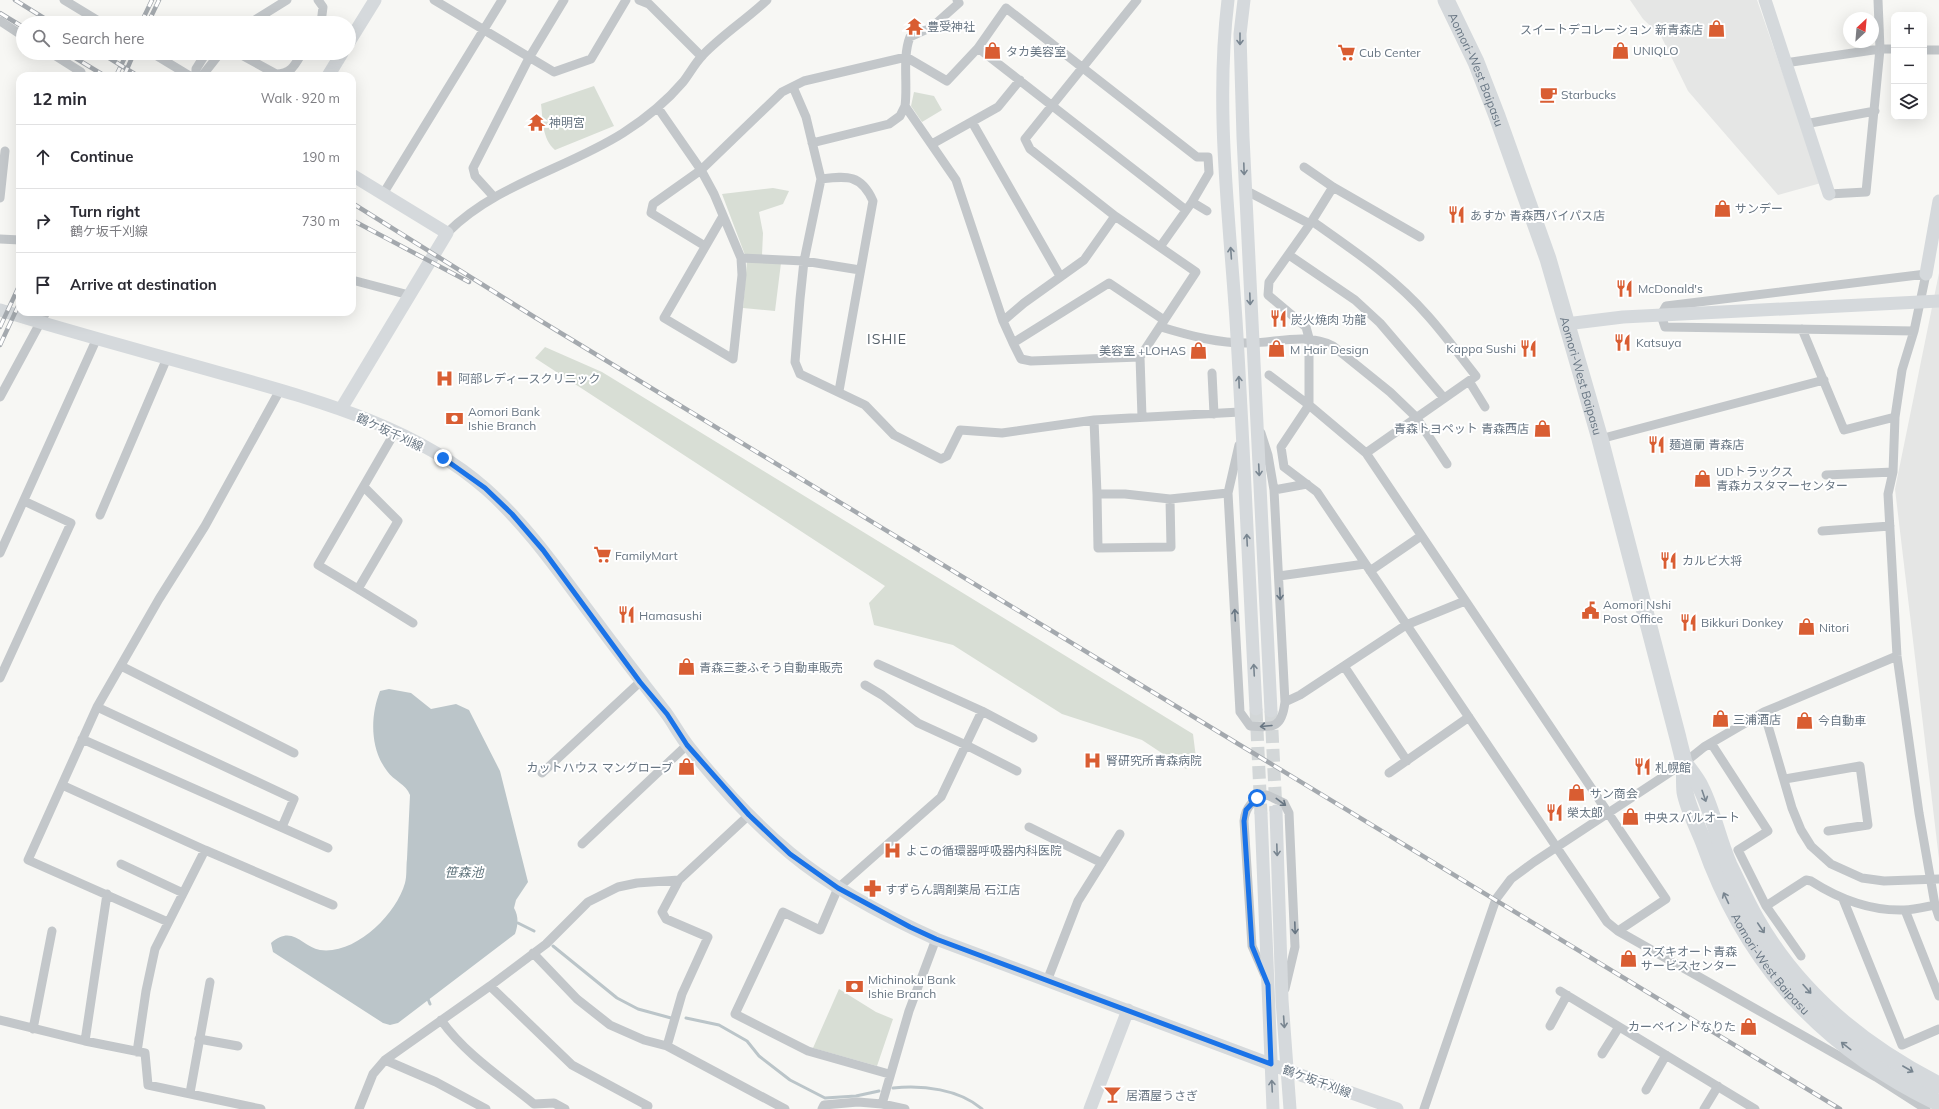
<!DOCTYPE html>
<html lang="en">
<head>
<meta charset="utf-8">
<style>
  :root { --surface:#fff; --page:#f2f2f3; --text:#2b2b33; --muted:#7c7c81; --line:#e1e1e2 }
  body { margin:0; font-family:Mulish,"Noto Sans JP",sans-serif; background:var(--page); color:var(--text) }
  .controls { position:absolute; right:12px; top:12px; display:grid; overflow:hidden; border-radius:8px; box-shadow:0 4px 16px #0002 }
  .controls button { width:36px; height:36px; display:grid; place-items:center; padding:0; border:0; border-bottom:1px solid var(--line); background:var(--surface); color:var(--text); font:20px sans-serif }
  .compass { position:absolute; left:1843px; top:12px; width:36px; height:36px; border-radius:50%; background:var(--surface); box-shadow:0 4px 16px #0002; rotate:26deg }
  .stop { position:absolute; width:12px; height:12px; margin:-9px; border:3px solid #1a73e8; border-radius:50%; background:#fff }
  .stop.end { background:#1a73e8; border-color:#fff; box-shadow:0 1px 4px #0008 }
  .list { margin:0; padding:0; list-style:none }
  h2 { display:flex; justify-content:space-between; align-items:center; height:52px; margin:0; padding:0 16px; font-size:17px }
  h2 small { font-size:13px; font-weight:400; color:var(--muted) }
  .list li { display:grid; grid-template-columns:26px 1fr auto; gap:12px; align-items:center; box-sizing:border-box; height:64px; padding:0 16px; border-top:1px solid var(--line) }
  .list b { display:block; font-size:15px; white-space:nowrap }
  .list p { margin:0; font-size:13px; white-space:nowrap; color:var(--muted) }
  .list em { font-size:13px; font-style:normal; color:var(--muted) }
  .icon { flex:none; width:22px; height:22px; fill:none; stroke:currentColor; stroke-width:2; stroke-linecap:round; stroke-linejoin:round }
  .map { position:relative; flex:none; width:1939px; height:1109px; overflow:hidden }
  .search { position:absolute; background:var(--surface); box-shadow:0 4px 16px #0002; left:16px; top:16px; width:340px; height:44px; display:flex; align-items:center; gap:10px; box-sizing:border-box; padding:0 14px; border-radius:22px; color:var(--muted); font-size:15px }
  .panel { position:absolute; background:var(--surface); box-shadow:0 4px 16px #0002; left:16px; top:72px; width:340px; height:244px; border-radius:12px }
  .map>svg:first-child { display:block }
  .built { fill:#e5e6e5 }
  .green { fill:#d8ded5 }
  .water { fill:#bbc5c9 }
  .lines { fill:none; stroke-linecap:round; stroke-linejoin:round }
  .stream { stroke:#bbc5c9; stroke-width:3 }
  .secondary-tunnel { stroke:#d3d7d8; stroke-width:13; stroke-dasharray:13 6; stroke-linecap:butt }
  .street { stroke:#c3c7ca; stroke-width:9 }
  .secondary { stroke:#d5d9dc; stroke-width:13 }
  .highway { stroke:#d5d9dc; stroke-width:17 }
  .rail-casing { stroke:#a4a9ae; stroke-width:4.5 }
  .rail { stroke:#fff; stroke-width:3; stroke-dasharray:9; stroke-linecap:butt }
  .oneway { stroke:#788590 }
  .oneway2 { stroke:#687683 }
  .route { stroke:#1a73e8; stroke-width:5 }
  .labels { text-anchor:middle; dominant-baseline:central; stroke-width:4; stroke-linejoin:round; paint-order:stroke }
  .poi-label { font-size:12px; fill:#687683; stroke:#fff; text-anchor:start }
  .street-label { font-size:12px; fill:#687683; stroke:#fff }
  .water-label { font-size:13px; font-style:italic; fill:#63777f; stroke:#fff }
  .quarter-label { font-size:14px; letter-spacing:1px; fill:#556069; stroke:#fff }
</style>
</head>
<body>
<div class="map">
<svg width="1939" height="1109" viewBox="0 0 1939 1109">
  <rect width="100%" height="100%" fill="#f7f7f4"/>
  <path class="built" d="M1630,0H1757L1821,183L1778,195L1688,91L1661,36L1643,19Z
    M1939,273V859L1895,489Z"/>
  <path class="green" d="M594,86L614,126L555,150C542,139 543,120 541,104Z
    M914,92L934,96L942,110L922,122L911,106Z
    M773,188L789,191L783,204L759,212L763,233L762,255H745L722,194Z
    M747,261L781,263L775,311L743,308Z
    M545,347L602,372L1193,734L1196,758L1186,769L1142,740L1062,714L953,645L874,625L869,603L885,586L535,358Z
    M839,989L876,1012L893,1019L877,1066L813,1048Z"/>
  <path class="water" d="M389,689L411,693L431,709L456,704L469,710L500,771L528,882L516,900L514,908C519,917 518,925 515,934L398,1023L390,1025L383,1023L273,952L271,943C293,924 302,947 320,950C355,955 396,915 405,883C407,876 406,867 407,859C408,838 409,816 410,795C406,784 394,781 387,771C370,749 370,716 380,691Z"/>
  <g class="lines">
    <path class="stream" d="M518,923L534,931
      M553,946L617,998L638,1009L671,1018
      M428,999L430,1004
      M686,1018L719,1025L747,1041L759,1056L790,1080L825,1098L856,1096L879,1091
      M893,1088C923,1085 959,1089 982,1109"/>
    <path class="secondary-tunnel" d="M1256,709L1261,814
      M1271,711L1276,811"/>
    <path class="street" d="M64,0L102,23
      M318,0L323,7L321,23
      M434,0L554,72L591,59L626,0
      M639,0L649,4L701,56
      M957,0L959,3L932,27L910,37C902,57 908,85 905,106L956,180L1003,321L1013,343L1109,283L1164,320
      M1137,0L1025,139L1030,149L1115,216L1196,272L1140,357L1142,417
      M0,21L23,36
      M250,23L287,0
      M978,48L1186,210
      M1924,50H1939
      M51,53L81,72
      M152,53L190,76
      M238,53L276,74C291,74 295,65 302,53
      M1785,63L1880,49H1894
      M196,76V69L206,53
      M202,76L220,53
      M793,87L806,117L821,179L804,261L800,299L795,362L800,374L865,405L894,435L941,459L947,456L960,430L1002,433L1094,420L1240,412
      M658,108L701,170L714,194L741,258L742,275L733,359L664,318L723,216
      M972,122L1060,276
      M1805,124L1875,111
      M812,143L889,124L900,116L905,106
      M932,144L998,107L1020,80
      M1304,167L1333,187L1420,237
      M821,179C847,176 861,174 873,201L839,391
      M1333,187L1310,224L1269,282L1268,295L1306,327L1309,338V405L1281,447L1284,467L1317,492L1607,922L1618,931L1876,1077L1926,1109
      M1245,190L1310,224
      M383,194L502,0
      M1829,194L1866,192L1880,49L1878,0
      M494,197L475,176L473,168L529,58L564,0
      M0,198L5,151
      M1192,202L1207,211
      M1312,221C1353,250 1395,278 1428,316C1445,335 1460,356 1476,376L1366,453
      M447,233C496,184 566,169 623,133C645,119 666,102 683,82C690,73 695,63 703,55C722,35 747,19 767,0
      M0,239L20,240
      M705,246L651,213L653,204L701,170L782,92L804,81L906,57L947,81L978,48L1006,8L1197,157H1208L1209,173L1192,202L1160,247
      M1289,255L1355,300L1380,323L1444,398
      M741,258L804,261L860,270
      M352,280L409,295
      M1003,321L1024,303L1084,260L1115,216
      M1161,327C1191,336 1220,344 1252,343C1280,342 1307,333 1333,346L1390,392L1416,417L1447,464
      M1802,329L1844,430L1895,417
      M1914,331L1665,327L1661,315L1666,306L1926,274L1914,331L1902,370L1895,417L1893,472L1888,494L1897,656L1919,813L1935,905L1939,917
      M1013,343L1021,359L1031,361L1140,357
      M1212,373L1214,414
      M1269,375L1309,405L1366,453L1666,899L1618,931
      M1469,381L1485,407
      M0,397L46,312
      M1094,420L1097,494H1125L1170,499L1228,493
      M1600,439L1824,380
      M1239,445L1228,493L1240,712L1250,726C1275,728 1282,727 1285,702L1274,490L1268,455L1261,433
      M1826,475L1893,472
      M364,487L398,521L358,589L318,565L395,432
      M1274,490L1307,484
      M1097,494L1098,548L1171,547L1170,499
      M100,515L167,358
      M1822,531L1890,526
      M0,553L97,338
      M1370,571L1421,536
      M1279,576L1365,564
      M358,589L413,623
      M878,664L982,711L1033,738
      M121,666L294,753
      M1344,666L1407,761
      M0,678L71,523L24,501
      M865,685L882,695L918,723L966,745L1017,771
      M1285,702L1300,695L1406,625L1465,601
      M97,707L294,799L282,827
      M1764,712L1792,808L1801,830L1811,846L1831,864L1862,878L1884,881L1939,879
      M82,739L328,848
      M1711,743L1768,831L1738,850L1766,906L1801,956
      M542,773L640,682
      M1389,773L1469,717
      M1785,779L1860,766L1868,825L1828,831
      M62,785L205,850L155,949L146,991L137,1052
      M1029,827L1102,863
      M582,844L687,745
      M205,850L333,905
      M121,864L183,893
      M1843,899L1902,1045L1939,1029
      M1766,906L1806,880L1811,881C1839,899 1870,911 1904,910C1914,910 1925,907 1935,905
      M1905,910L1939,996
      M168,922L28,860L97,707L159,599L205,526L280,390
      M533,953L577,999L610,1025L644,1040L667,1046L785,1109
      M1266,978L1252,946L1244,821C1245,808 1254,797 1267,795L1284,803L1289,813L1295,947L1285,989
      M1047,981L1078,901L1120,834
      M490,986L572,1065L648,1106L646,1109
      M1560,991L1755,1109
      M0,1020L85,1041L145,1053L148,1085L261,1109
      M441,1020C465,1054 502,1078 534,1104L554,1103L565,1109
      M1550,1026L1567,995
      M33,1029L52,931
      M199,1039L238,1046
      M85,1041L107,894
      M667,1046L682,994L708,937L666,919L662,912L679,880
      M1602,1054L1619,1027
      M385,1060L436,1082L486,1109
      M889,1074L808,1051L735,1014L783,912L820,930L838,888L941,797L982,711
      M1646,1090L1666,1055
      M190,1093L210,982
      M882,1104L905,1109
      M359,1109L373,1074L385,1060L490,986L546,944L588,902L618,887L637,883L679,880L749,815
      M822,1109L824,1105L858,1102L882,1104L909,1011L936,939
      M1424,1109L1496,899L1511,879L1534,862L1684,763L1704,747L1764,712L1897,656
      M1704,1109L1718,1086"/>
    <path class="secondary" d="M1228,0C1215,106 1229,214 1236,320C1244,450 1249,580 1256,709
      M1244,0L1240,34L1243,137L1271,711
      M1765,0L1829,194
      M349,42L375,0
      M328,76L342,53
      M1926,274L1939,201
      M0,310C76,334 154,354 231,376C319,401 416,427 486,489C530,528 563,578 598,624C620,654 643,683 666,713C674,724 680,736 689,747C719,785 753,822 790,853C833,889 885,916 936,939L1289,1071L1397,1109
      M1566,324L1623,317L1939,301
      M341,409L447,233L352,175
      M1276,811L1282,1000L1290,1109
      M1261,814L1273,1109
      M1090,1109L1128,1010"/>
    <g class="highway">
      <path id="s1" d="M1446,0L1476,62L1497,116L1548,259L1600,439L1678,738C1680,747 1683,756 1684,764C1685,773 1684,783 1685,792C1688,809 1698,827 1704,843C1747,965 1823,1047 1939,1103"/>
      <path d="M1684,763C1690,771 1697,779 1701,788C1713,812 1718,840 1729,865C1738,883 1746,902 1756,919C1798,993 1864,1047 1939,1085"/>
    </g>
    <defs>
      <path id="rail" d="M15,0L52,23
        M0,13L23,27
        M141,23L152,0
        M148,23L159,0
        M67,53L105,76
        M101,53L138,76
        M116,76L127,53
        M124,76L134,53
        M352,203L536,318L1840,1109
        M352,220L469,282
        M0,327L20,284
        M0,345L20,302"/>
    </defs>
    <use href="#rail" class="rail-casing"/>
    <use href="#rail" class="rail"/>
  </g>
  <defs><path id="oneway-shaft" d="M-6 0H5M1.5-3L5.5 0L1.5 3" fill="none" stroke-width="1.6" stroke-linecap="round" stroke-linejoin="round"/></defs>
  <g class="oneway">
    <use href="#oneway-shaft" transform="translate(1240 39) rotate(90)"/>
    <use href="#oneway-shaft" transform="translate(1244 169) rotate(88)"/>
    <use href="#oneway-shaft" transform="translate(1231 253) rotate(-94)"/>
    <use href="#oneway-shaft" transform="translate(1250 299) rotate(88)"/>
    <use href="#oneway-shaft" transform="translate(1239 382) rotate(-92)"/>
    <use href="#oneway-shaft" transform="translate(1259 470) rotate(87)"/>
    <use href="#oneway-shaft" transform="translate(1247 540) rotate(-93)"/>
    <use href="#oneway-shaft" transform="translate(1254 670) rotate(-93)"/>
    <use href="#oneway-shaft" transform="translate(1704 796) rotate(71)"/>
    <use href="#oneway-shaft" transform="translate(1277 850) rotate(88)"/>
    <use href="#oneway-shaft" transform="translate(1726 898) rotate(-115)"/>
    <use href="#oneway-shaft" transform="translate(1761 928) rotate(56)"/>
    <use href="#oneway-shaft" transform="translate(1807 989) rotate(48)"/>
    <use href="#oneway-shaft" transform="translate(1284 1022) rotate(86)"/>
    <use href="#oneway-shaft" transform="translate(1846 1046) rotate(-142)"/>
    <use href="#oneway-shaft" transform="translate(1908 1069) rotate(30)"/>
    <use href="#oneway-shaft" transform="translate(1272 1086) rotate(-93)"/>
  </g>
  <g class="oneway2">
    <use href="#oneway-shaft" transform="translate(1280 594) rotate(87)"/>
    <use href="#oneway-shaft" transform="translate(1235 615) rotate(-93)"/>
    <use href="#oneway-shaft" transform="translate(1266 726) rotate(175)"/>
    <use href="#oneway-shaft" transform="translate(1281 802) rotate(37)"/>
    <use href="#oneway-shaft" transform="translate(1295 928) rotate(88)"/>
  </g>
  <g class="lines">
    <path class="route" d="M443,458L485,488L512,514L543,550L640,682L667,714L687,745L749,815L790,854L838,888L910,927L936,939L1271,1064L1268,985L1252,946L1244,821L1246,810L1257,798"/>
  </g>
  <defs>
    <symbol id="temple-bare" viewBox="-9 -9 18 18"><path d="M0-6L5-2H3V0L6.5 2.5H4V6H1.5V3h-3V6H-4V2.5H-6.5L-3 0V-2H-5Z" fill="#d95d32" stroke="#fff" stroke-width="2.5" paint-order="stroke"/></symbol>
    <symbol id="shop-bare" viewBox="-9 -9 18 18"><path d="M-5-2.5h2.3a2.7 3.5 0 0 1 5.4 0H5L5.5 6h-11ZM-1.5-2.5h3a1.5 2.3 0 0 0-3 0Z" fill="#d95d32" stroke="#fff" stroke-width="2.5" paint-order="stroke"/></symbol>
    <symbol id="supermarket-bare" viewBox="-9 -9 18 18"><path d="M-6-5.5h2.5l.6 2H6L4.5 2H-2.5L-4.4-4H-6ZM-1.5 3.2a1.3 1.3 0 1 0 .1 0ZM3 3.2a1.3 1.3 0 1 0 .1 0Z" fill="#d95d32" stroke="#fff" stroke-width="2.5" paint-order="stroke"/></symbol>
    <symbol id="cafe-bare" viewBox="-9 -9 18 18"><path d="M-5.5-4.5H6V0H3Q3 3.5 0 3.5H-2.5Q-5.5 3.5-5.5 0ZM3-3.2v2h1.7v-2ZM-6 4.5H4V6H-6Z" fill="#d95d32" stroke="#fff" stroke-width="2.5" paint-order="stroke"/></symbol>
    <symbol id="restaurant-bare" viewBox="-9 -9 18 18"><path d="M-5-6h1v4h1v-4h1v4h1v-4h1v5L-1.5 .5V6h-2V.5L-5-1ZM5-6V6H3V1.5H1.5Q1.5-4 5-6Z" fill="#d95d32" stroke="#fff" stroke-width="2.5" paint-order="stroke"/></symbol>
    <symbol id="hospital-bare" viewBox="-9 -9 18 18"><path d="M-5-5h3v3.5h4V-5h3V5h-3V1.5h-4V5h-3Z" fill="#d95d32" stroke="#fff" stroke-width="2.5" paint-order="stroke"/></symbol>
    <symbol id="bank-bare" viewBox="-9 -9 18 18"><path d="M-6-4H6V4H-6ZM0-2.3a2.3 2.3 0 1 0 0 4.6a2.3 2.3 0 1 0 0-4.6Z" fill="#d95d32" stroke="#fff" stroke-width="2.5" paint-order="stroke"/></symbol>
    <symbol id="civic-bare" viewBox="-9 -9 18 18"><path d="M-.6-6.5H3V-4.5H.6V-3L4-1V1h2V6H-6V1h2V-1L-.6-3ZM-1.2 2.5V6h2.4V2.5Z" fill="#d95d32" stroke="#fff" stroke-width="2.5" paint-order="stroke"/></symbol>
    <symbol id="pharmacy-bare" viewBox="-9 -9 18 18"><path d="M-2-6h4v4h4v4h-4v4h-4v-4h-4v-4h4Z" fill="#d95d32" stroke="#fff" stroke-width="2.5" paint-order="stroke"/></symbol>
    <symbol id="bar-bare" viewBox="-9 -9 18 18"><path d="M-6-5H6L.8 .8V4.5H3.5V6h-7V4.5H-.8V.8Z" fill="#d95d32" stroke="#fff" stroke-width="2.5" paint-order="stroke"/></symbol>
  </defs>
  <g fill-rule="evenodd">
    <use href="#temple-bare" x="902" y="14" width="25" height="25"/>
    <use href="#shop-bare" x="1704" y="16" width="25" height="25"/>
    <use href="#shop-bare" x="1608" y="38" width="25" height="25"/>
    <use href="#shop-bare" x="980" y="38" width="25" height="25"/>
    <use href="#supermarket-bare" x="1334" y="40" width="25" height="25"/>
    <use href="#cafe-bare" x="1536" y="82" width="25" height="25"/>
    <use href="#temple-bare" x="524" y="110" width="25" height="25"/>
    <use href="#shop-bare" x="1710" y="196" width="25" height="25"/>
    <use href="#restaurant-bare" x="1444" y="202" width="25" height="25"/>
    <use href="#restaurant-bare" x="1612" y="276" width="25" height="25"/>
    <use href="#restaurant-bare" x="1266" y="306" width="25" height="25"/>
    <use href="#restaurant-bare" x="1610" y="330" width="25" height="25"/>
    <use href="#restaurant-bare" x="1516" y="336" width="25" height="25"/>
    <use href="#shop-bare" x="1264" y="336" width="25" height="25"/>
    <use href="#shop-bare" x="1186" y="338" width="25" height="25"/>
    <use href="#hospital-bare" x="432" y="366" width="25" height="25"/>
    <use href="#bank-bare" x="442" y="406" width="25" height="25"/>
    <use href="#shop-bare" x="1530" y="416" width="25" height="25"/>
    <use href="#restaurant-bare" x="1644" y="432" width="25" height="25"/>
    <use href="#shop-bare" x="1690" y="466" width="25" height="25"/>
    <use href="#supermarket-bare" x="590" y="542" width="25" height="25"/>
    <use href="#restaurant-bare" x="1656" y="548" width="25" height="25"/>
    <use href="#civic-bare" x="1578" y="598" width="25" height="25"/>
    <use href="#restaurant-bare" x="614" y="602" width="25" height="25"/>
    <use href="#restaurant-bare" x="1676" y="610" width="25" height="25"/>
    <use href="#shop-bare" x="1794" y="614" width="25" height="25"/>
    <use href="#shop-bare" x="674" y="654" width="25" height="25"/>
    <use href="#shop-bare" x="1708" y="706" width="25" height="25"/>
    <use href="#shop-bare" x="1792" y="708" width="25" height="25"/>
    <use href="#hospital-bare" x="1080" y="748" width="25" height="25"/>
    <use href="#shop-bare" x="674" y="754" width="25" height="25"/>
    <use href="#restaurant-bare" x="1630" y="754" width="25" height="25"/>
    <use href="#shop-bare" x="1564" y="780" width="25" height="25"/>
    <use href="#restaurant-bare" x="1542" y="800" width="25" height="25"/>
    <use href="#shop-bare" x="1618" y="804" width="25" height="25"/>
    <use href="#hospital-bare" x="880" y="838" width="25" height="25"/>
    <use href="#pharmacy-bare" x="860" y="876" width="25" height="25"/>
    <use href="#shop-bare" x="1616" y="946" width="25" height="25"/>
    <use href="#bank-bare" x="842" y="974" width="25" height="25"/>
    <use href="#shop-bare" x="1736" y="1014" width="25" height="25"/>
    <use href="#bar-bare" x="1100" y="1082" width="25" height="25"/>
  </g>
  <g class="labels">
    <g class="poi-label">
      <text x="927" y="26">豊受神社</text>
      <text x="1703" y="29" text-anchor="end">スイートデコレーション 新青森店</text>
      <text x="1633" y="50">UNIQLO</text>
      <text x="1006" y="51">タカ美容室</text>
      <text x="1359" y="52">Cub Center</text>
      <text x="1561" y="94">Starbucks</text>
      <text x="549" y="122">神明宮</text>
      <text x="1735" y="208">サンデー</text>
      <text x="1470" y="215">あすか 青森西バイパス店</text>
      <text x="1638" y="288">McDonald's</text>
      <text x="1291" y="319">炭火焼肉 功龍</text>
      <text x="1636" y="342">Katsuya</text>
      <text x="1516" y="348" text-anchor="end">Kappa Sushi</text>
      <text x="1290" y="349">M Hair Design</text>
      <text x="1186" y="350" text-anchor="end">美容室 +LOHAS</text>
      <text x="458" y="378">阿部レディースクリニック</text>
      <text x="468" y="411">Aomori Bank<tspan x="468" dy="14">Ishie Branch</tspan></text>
      <text x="1529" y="428" text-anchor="end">青森トヨペット 青森西店</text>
      <text x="1669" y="444">麺道蘭 青森店</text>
      <text x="1716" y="471">UDトラックス<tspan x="1716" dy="14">青森カスタマーセンター</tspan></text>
      <text x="615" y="555">FamilyMart</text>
      <text x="1682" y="560">カルビ大将</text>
      <text x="1603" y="604">Aomori Nshi<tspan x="1603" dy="14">Post Office</tspan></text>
      <text x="639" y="615">Hamasushi</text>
      <text x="1701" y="622">Bikkuri Donkey</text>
      <text x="1819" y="627">Nitori</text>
      <text x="699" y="667">青森三菱ふそう自動車販売</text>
      <text x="1733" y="719">三浦酒店</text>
      <text x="1818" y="720">今自動車</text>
      <text x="1106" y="760">腎研究所青森病院</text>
      <text x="673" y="767" text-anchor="end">カットハウス マングローブ</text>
      <text x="1655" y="767">札幌館</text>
      <text x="1590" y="793">サン商会</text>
      <text x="1567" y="812">榮太郎</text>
      <text x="1644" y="817">中央スバルオート</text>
      <text x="906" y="850">よこの循環器呼吸器内科医院</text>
      <text x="885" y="889">すずらん調剤薬局 石江店</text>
      <text x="1641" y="951">スズキオート青森<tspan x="1641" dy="14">サービスセンター</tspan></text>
      <text x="868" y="979">Michinoku Bank<tspan x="868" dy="14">Ishie Branch</tspan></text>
      <text x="1736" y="1026" text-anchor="end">カーペイントなりた</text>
      <text x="1126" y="1095">居酒屋うさぎ</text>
    </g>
    <g class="street-label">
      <text stroke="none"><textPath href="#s1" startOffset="76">Aomori-West Baipasu</textPath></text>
      <text stroke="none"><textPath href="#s1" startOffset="400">Aomori-West Baipasu</textPath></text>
      <text transform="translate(390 432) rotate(25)">鶴ケ坂千刈線</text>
      <text stroke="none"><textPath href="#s1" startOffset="1023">Aomori-West Baipasu</textPath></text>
      <text transform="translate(1317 1081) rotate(20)">鶴ケ坂千刈線</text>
    </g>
    <g class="water-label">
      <text x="464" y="872">笹森池</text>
    </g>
    <g class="quarter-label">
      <text x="887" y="339">ISHIE</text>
    </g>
  </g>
</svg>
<div class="controls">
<button>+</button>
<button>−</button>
<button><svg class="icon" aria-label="layers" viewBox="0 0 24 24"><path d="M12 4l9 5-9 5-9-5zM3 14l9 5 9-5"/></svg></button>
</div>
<svg class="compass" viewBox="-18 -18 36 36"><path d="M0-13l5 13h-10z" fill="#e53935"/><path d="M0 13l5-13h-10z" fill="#7c7c81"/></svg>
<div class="stop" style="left:1257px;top:798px"></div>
<div class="stop end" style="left:443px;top:458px"></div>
<div class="search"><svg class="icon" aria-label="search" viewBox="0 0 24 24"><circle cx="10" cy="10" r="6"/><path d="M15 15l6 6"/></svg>Search here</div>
<section class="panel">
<h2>12 min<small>Walk · 920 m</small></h2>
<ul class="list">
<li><svg class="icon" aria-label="ahead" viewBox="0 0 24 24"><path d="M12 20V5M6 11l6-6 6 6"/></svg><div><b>Continue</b></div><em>190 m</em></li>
<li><svg class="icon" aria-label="right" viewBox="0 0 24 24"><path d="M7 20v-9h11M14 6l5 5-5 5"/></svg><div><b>Turn right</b><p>鶴ケ坂千刈線</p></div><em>730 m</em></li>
<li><svg class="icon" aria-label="arrive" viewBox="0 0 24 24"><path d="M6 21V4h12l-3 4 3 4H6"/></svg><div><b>Arrive at destination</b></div></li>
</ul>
</section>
</div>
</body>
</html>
